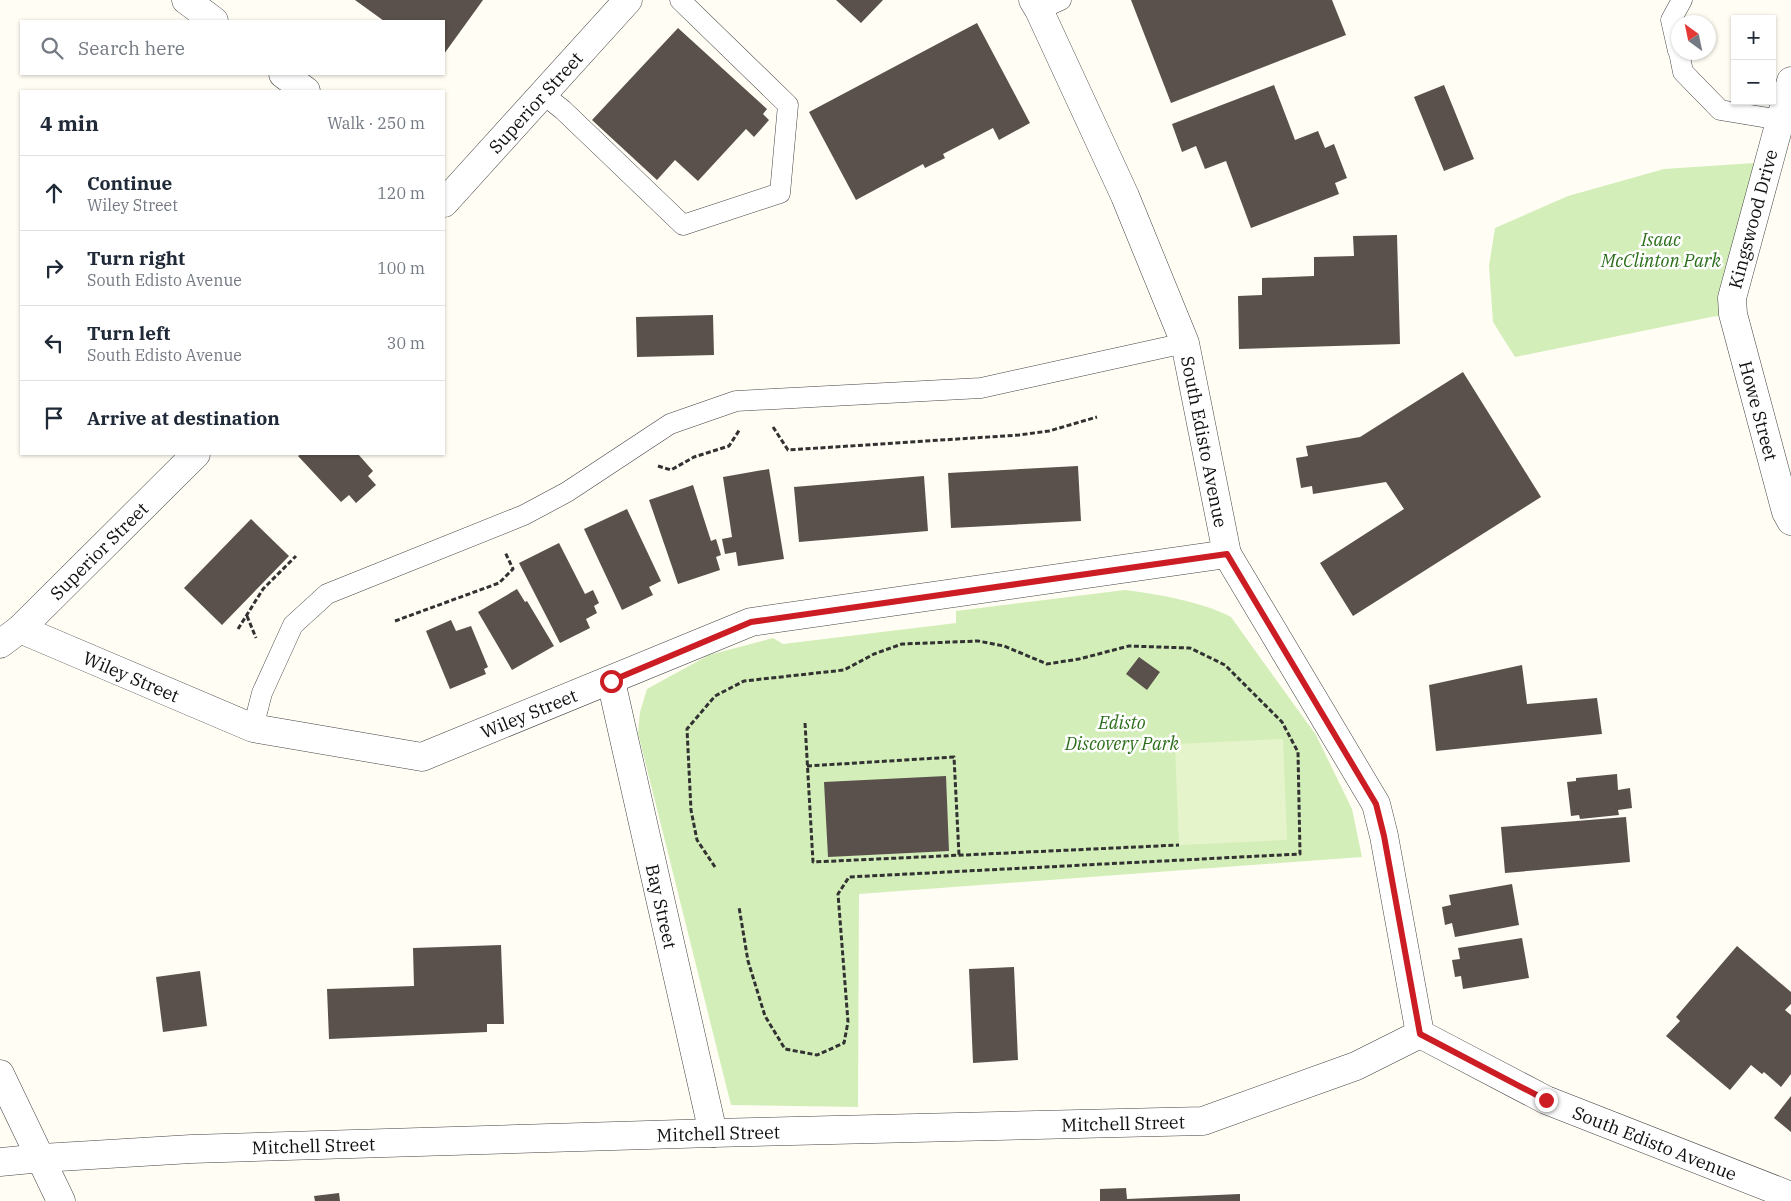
<!DOCTYPE html>
<html lang="en">
<head>
<meta charset="utf-8">
<style>
  :root { --surface:#fff; --page:#f6f6f7; --text:#1f2937; --muted:#747a83; --line:#e0e1e3 }
  body { margin:0; font-family:"IBM Plex Serif",serif; background:var(--page); color:var(--text) }
  .controls { position:absolute; right:15px; top:15px; display:grid; overflow:hidden; border-radius:0px; box-shadow:0 1px 4px #0004 }
  .controls button { width:45px; height:45px; display:grid; place-items:center; padding:0; border:0; border-bottom:1px solid var(--line); background:var(--surface); color:var(--text); font:25px sans-serif }
  .compass { position:absolute; left:1671px; top:15px; width:45px; height:45px; border-radius:50%; background:var(--surface); box-shadow:0 1px 4px #0004; rotate:327deg }
  .stop { position:absolute; width:15px; height:15px; margin:-11px; border:4px solid #cc1c24; border-radius:50%; background:#fff }
  .stop.end { background:#cc1c24; border-color:#fff; box-shadow:0 1px 5px #0008 }
  .list { margin:0; padding:0; list-style:none }
  h2 { display:flex; justify-content:space-between; align-items:center; height:65px; margin:0; padding:0 20px; font-size:21px }
  h2 small { font-size:16px; font-weight:400; color:var(--muted) }
  .list li { display:grid; grid-template-columns:32px 1fr auto; gap:15px; align-items:center; box-sizing:border-box; height:75px; padding:0 20px; border-top:1px solid var(--line) }
  .list b { display:block; font-size:19px; white-space:nowrap }
  .list p { margin:0; font-size:16px; white-space:nowrap; color:var(--muted) }
  .list em { font-size:16px; font-style:normal; color:var(--muted) }
  .icon { flex:none; width:28px; height:28px; fill:none; stroke:currentColor; stroke-width:2; stroke-linecap:round; stroke-linejoin:round }
  .map { position:relative; flex:none; width:1791px; height:1201px; overflow:hidden }
  .search { position:absolute; background:var(--surface); box-shadow:0 1px 4px #0004; left:20px; top:20px; width:425px; height:55px; display:flex; align-items:center; gap:12px; box-sizing:border-box; padding:0 18px; border-radius:0px; color:var(--muted); font-size:19px }
  .panel { position:absolute; background:var(--surface); box-shadow:0 1px 4px #0004; left:20px; top:90px; width:425px; height:365px; border-radius:0px }
  .map>svg:first-child { display:block }
  .green { fill:#d4eeb9 }
  .pitch { fill:#e6f4cc }
  .building { fill:#5a514c }
  .lines { fill:none; stroke-linecap:round; stroke-linejoin:round }
  .service-casing { stroke:#434343; stroke-width:21 }
  .minor-casing { stroke:#434343; stroke-width:29 }
  .path { stroke:#323232; stroke-width:3; stroke-dasharray:5 2.5; stroke-linecap:butt }
  .service { stroke:#fff; stroke-width:20 }
  .minor { stroke:#fff; stroke-width:28 }
  .route { stroke:#cc1c24; stroke-width:6 }
  .labels { text-anchor:middle; dominant-baseline:central; stroke-width:5; stroke-linejoin:round; paint-order:stroke }
  .street-label { font-size:18px; fill:#101010; stroke:#fff }
  .park-label { font-size:18px; font-style:italic; fill:#2b6f1a; stroke:#fff }
</style>
</head>
<body>
<div class="map">
<svg width="1791" height="1201" viewBox="0 0 1791 1201">
  <rect width="100%" height="100%" fill="#fffdf4"/>
  <path class="green" d="M1769,162L1733,314L1711,317L1515,357L1493,322L1489,266L1495,228L1568,196L1664,169Z
    M1125,590C1157,594 1203,602 1231,617L1316,735L1352,809L1362,857L859,894L858,1107L731,1105L638,733L640,712L647,689L709,655L773,638L783,644L956,623V611Z"/>
  <path class="pitch" d="M1283,739L1287,840L1179,845L1175,744Z"/>
  <path class="building" d="M355,0H483L444,54V21H384Z
    M836,0H883L861,23Z
    M1131,0H1332L1346,35L1171,103Z
    M977,23L1030,123L999,140L993,128L943,154L945,158L925,168L923,164L856,200L809,112Z
    M678,28L767,109L763,114L769,120L754,137L746,129L698,181L675,160L657,180L592,120Z
    M1274,85L1295,140L1318,131L1325,148L1334,144L1347,178L1335,183L1339,194L1251,228L1226,161L1205,169L1196,146L1182,152L1172,124Z
    M1444,85L1474,159L1444,171L1414,97Z
    M1397,235L1400,344L1239,349L1238,296L1262,295V278L1314,276V257L1354,256L1353,236Z
    M713,315L714,355L637,357L636,317Z
    M1463,372L1541,497L1353,616L1320,563L1404,509L1386,482L1313,494L1312,486L1301,488L1296,458L1308,456L1306,446L1360,437Z
    M301,454H358L373,471L368,476L376,485L356,503L349,495L341,502L298,456Z
    M1078,466L1081,521L951,528L948,473Z
    M769,469L784,559L738,566L736,552L725,554L722,539L732,537L723,477Z
    M924,476L928,531L799,542L794,487Z
    M693,485L711,541L716,539L721,555L716,557L720,570L678,584L649,500Z
    M627,509L661,581L649,587L653,595L622,610L584,529Z
    M251,519L289,556L222,625L184,588Z
    M559,543L585,594L593,590L599,603L594,606L597,613L586,619L590,628L560,643L519,563Z
    M517,589L525,602L527,601L554,646L512,670L478,612Z
    M451,620L456,631L471,626L488,667L484,669L486,674L450,689L426,631Z
    M1139,657L1160,672L1147,690L1126,674Z
    M1522,665L1527,704L1597,698L1602,734L1436,751L1429,685Z
    M1617,774L1618,790L1630,788L1632,808L1618,810L1619,815L1580,819L1579,815L1571,816L1567,782L1576,781V778Z
    M946,776L949,851L828,857L824,782Z
    M1626,817L1630,862L1505,873L1501,827Z
    M1512,884L1519,925L1455,937L1452,923L1445,925L1442,907L1451,905L1449,895Z
    M1522,938L1529,978L1463,989L1461,976L1455,977L1452,960L1460,959L1458,948Z
    M501,945L504,1024H487V1032L329,1039L327,989L414,986L413,948Z
    M1737,946L1791,992V1004L1785,1010L1791,1015V1074L1781,1087L1764,1072L1762,1074L1751,1065L1730,1090L1666,1036L1680,1021L1676,1017Z
    M1014,967L1018,1060L973,1063L969,969Z
    M200,971L207,1026L163,1032L156,977Z
    M1791,1096V1132L1774,1118Z
    M1126,1188L1127,1199L1240,1194V1201H1100V1189Z
    M339,1193L340,1201H315L314,1196Z"/>
  <g class="lines">
    <defs>
      <path id="service" d="M1039,10L1061,0
        M1678,51L1671,20L1682,0
        M1679,52L1683,72L1720,110L1780,120
        M543,94L563,110L683,225L780,193L788,105L680,0
        M253,728L262,693L293,625L327,594L524,515L567,492L670,424L736,401L981,388L1185,343"/>
      <g id="minor">
        <path d="M186,0L214,21"/>
        <path id="s1" d="M1033,0L1039,10L1125,196L1185,343L1227,554L1376,804L1384,836L1420,1034L1546,1100L1791,1196"/>
        <path d="M283,74L306,91"/>
        <path id="s2" d="M1791,81L1732,298L1733,314L1786,512L1791,521"/>
        <path id="s3" d="M444,203L628,0"/>
        <path id="s4" d="M20,629L253,728L422,757L751,622L1227,554"/>
        <path id="s5" d="M0,644L20,629L196,454"/>
        <path id="s6" d="M611,681L713,1133"/>
        <path d="M0,1074L61,1201"/>
        <path id="s7" d="M0,1162L42,1158L191,1149L713,1133L1203,1121L1356,1066L1420,1034"/>
      </g>
    </defs>
    <use href="#service" class="service-casing"/>
    <use href="#minor" class="minor-casing"/>
    <path class="path" d="M773,427L788,450L1019,435L1049,431L1097,417
      M658,466L671,470L694,457L729,446L740,429
      M247,616L256,638
      M395,621L499,583L513,569L505,552
      M238,629L263,589L296,556
      M805,723L813,862L1179,845
      M807,766L954,757L959,855
      M715,867L697,840L691,810L687,729L715,696L744,681L844,670L874,654L902,644L978,641L1004,646L1047,664L1079,659L1129,646L1190,648L1225,665L1282,722L1298,752L1300,854L849,877L838,894L848,1022L844,1043L817,1055L785,1049L765,1016L748,961L739,907"/>
    <use href="#service" class="service"/>
    <use href="#minor" class="minor"/>
  </g>
  <g class="lines">
    <path class="route" d="M611,681L751,622L1227,554L1376,804L1384,836L1420,1034L1546,1100"/>
  </g>
  <g class="labels">
    <g class="street-label">
      <text stroke="none"><textPath href="#s3" startOffset="136">Superior Street</textPath></text>
      <text transform="translate(1753 219) rotate(-75)">Kingswood Drive</text>
      <text stroke="none"><textPath href="#s2" startOffset="341">Howe Street</textPath></text>
      <text stroke="none"><textPath href="#s1" startOffset="476">South Edisto Avenue</textPath></text>
      <text stroke="none"><textPath href="#s5" startOffset="136">Superior Street</textPath></text>
      <text stroke="none"><textPath href="#s4" startOffset="121">Wiley Street</textPath></text>
      <text stroke="none"><textPath href="#s4" startOffset="540">Wiley Street</textPath></text>
      <text stroke="none"><textPath href="#s6" startOffset="231">Bay Street</textPath></text>
      <text stroke="none"><textPath href="#s7" startOffset="1124">Mitchell Street</textPath></text>
      <text stroke="none"><textPath href="#s7" startOffset="719">Mitchell Street</textPath></text>
      <text stroke="none"><textPath href="#s1" startOffset="1375">South Edisto Avenue</textPath></text>
      <text stroke="none"><textPath href="#s7" startOffset="314">Mitchell Street</textPath></text>
    </g>
    <g class="park-label">
      <text x="1661" y="239">Isaac<tspan x="1661" dy="21">McClinton Park</tspan></text>
      <text x="1122" y="722">Edisto<tspan x="1122" dy="21">Discovery Park</tspan></text>
    </g>
  </g>
</svg>
<div class="controls">
<button>+</button>
<button>−</button>
</div>
<svg class="compass" viewBox="-18 -18 36 36"><path d="M0-13l5 13h-10z" fill="#e53935"/><path d="M0 13l5-13h-10z" fill="#747a83"/></svg>
<div class="stop" style="left:611px;top:681px"></div>
<div class="stop end" style="left:1546px;top:1100px"></div>
<div class="search"><svg class="icon" aria-label="search" viewBox="0 0 24 24"><circle cx="10" cy="10" r="6"/><path d="M15 15l6 6"/></svg>Search here</div>
<section class="panel">
<h2>4 min<small>Walk · 250 m</small></h2>
<ul class="list">
<li><svg class="icon" aria-label="ahead" viewBox="0 0 24 24"><path d="M12 20V5M6 11l6-6 6 6"/></svg><div><b>Continue</b><p>Wiley Street</p></div><em>120 m</em></li>
<li><svg class="icon" aria-label="right" viewBox="0 0 24 24"><path d="M7 20v-9h11M14 6l5 5-5 5"/></svg><div><b>Turn right</b><p>South Edisto Avenue</p></div><em>100 m</em></li>
<li><svg class="icon" aria-label="left" viewBox="0 0 24 24"><path d="M17 20v-9H6M10 6l-5 5 5 5"/></svg><div><b>Turn left</b><p>South Edisto Avenue</p></div><em>30 m</em></li>
<li><svg class="icon" aria-label="arrive" viewBox="0 0 24 24"><path d="M6 21V4h12l-3 4 3 4H6"/></svg><div><b>Arrive at destination</b></div></li>
</ul>
</section>
</div>
</body>
</html>
